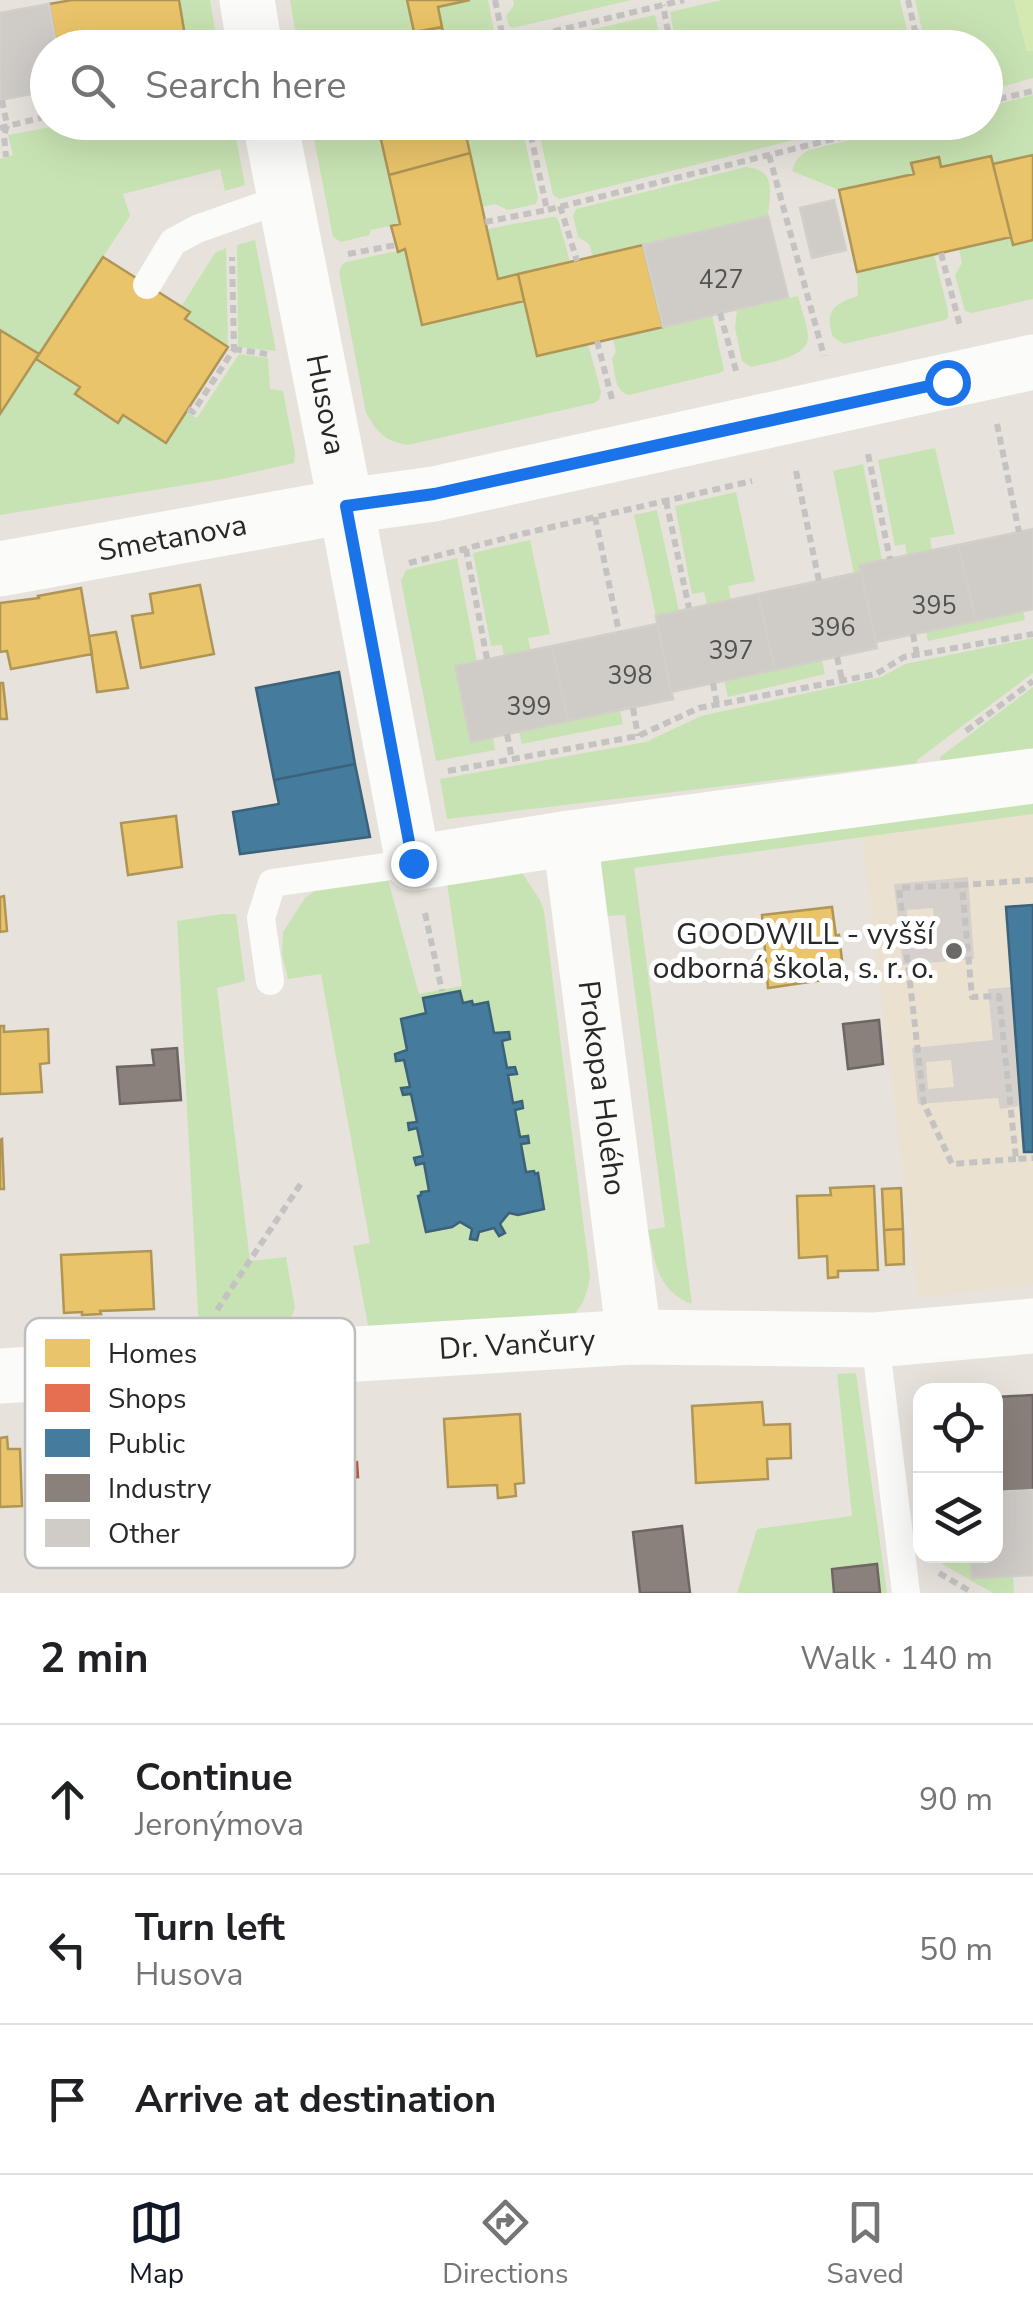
<!DOCTYPE html>
<html lang="en">
<head>
<meta charset="utf-8">
<style>
  :root { --surface:#fff; --page:#f2f2f2; --text:#202124; --muted:#757577; --line:#e0e0e0; --accent:#111827 }
  body { margin:0; font-family:"Nunito Sans",sans-serif; background:var(--page); color:var(--text) }
  .controls { position:absolute; right:30px; bottom:30px; display:grid; overflow:hidden; border-radius:20px; box-shadow:0 10px 40px #0002 }
  .controls button { width:90px; height:90px; display:grid; place-items:center; padding:0; border:0; border-bottom:2px solid var(--line); background:var(--surface); color:var(--text); font:50px sans-serif }
  .stop { position:absolute; width:30px; height:30px; margin:-22px; border:8px solid #1a73e8; border-radius:50%; background:#fff }
  .stop.end { background:#1a73e8; border-color:#fff; box-shadow:0 2px 10px #0008 }
  .list { margin:0; padding:0; list-style:none }
  h2 { display:flex; justify-content:space-between; align-items:center; height:130px; margin:0; padding:0 40px; font-size:42px }
  h2 small { font-size:32px; font-weight:400; color:var(--muted) }
  .list li { display:grid; grid-template-columns:65px 1fr auto; gap:30px; align-items:center; box-sizing:border-box; height:150px; padding:0 40px; border-top:2px solid var(--line) }
  .list b { display:block; font-size:38px; white-space:nowrap }
  .list p { margin:0; font-size:32px; white-space:nowrap; color:var(--muted) }
  .list em { font-size:32px; font-style:normal; color:var(--muted) }
  .icon { flex:none; width:55px; height:55px; fill:none; stroke:currentColor; stroke-width:2; stroke-linecap:round; stroke-linejoin:round }
  .map { position:relative; flex:none; width:1033px; height:1593px; overflow:hidden }
  .search { position:absolute; background:var(--surface); box-shadow:0 10px 40px #0002; left:30px; right:30px; top:30px; height:110px; display:flex; align-items:center; gap:25px; box-sizing:border-box; padding:0 35px; border-radius:55px; color:var(--muted); font-size:38px }
  .sheet { height:580px; background:var(--surface) }
  nav { display:flex; justify-content:space-around; align-items:center; box-sizing:border-box; height:140px; border-top:2px solid var(--line); background:var(--surface); font-size:28px; color:var(--muted) }
  nav a { display:grid; justify-items:center; gap:5px }
  nav .on { color:var(--accent) }
  .map>svg:first-child { display:block }
  .education { fill:#ebe1d0 }
  .green { fill:#c8e3b3 }
  .pitch { fill:#d4e8b1 }
  .plaza { fill:#d5d0cb; fill-rule:evenodd }
  .homes { fill:#e9c46a; stroke:#af9556; stroke-width:2.5 }
  .shops { fill:#e76f51; stroke:#ae5a45; stroke-width:2.5 }
  .public { fill:#457b9d; stroke:#3c627a; stroke-width:2.5 }
  .industry { fill:#8a817c; stroke:#6d6663; stroke-width:2.5 }
  .building { fill:#cfccc8; stroke:#d2cec8; stroke-width:2.5 }
  .lines { fill:none; stroke-linecap:round; stroke-linejoin:round }
  .path { stroke:#c4c3c2; stroke-width:6; stroke-dasharray:8 5; stroke-linecap:butt }
  .service { stroke:#fbfbfa; stroke-width:28 }
  .minor { stroke:#fbfbfa; stroke-width:55 }
  .route { stroke:#1a73e8; stroke-width:12 }
  .poi-dot { fill:#6b6967; stroke:#fff; stroke-width:4 }
  .labels { text-anchor:middle; dominant-baseline:central; stroke-width:10; stroke-linejoin:round; paint-order:stroke }
  .number-label { font-size:25px; fill:#525251 }
  .street-label { font-size:30px; fill:#282828; stroke:#fff }
  .poi-label { font-size:30px; fill:#282828; stroke:#fff; text-anchor:end }
  .key { fill:#fff; stroke:#bebebe; stroke-width:2.5 }
  .key-label { font-size:28px; fill:#282828 }
</style>
</head>
<body>
<div class="map">
<svg width="1033" height="1593" viewBox="0 0 1033 1593">
  <rect width="100%" height="100%" fill="#e7e2dc"/>
  <path class="education" d="M1033,814V1285L918,1297L862,837Z"/>
  <path class="green" d="M179,0H210L218,47H187Z
    M290,0H407L414,32L360,44V47H298Z
    M470,0H488L497,47H446L438,7Z
    M513,0H631L513,28L509,26L506,16L514,5Z
    M722,0H900L911,47H677L670,12Z
    M915,0H1014L1027,51H1033V78L986,91V48L926,47Z
    M655,15L660,36L648,39L649,47L520,46Z
    M1033,95V155L993,164L990,156L941,167L938,158L914,174L839,190L792,171C795,160 800,155 809,150L921,123L986,122V107Z
    M72,123H233L245,185L225,191L220,169L123,194L130,216L39,354L0,330V159L13,155L8,135Z
    M311,123H352L357,125L377,123L400,224L370,230V235L341,242L333,237Z
    M463,123H521L538,198L536,204L508,210L495,204L482,207Z
    M537,123V122L861,123L559,199L553,195Z
    M746,167C777,170 770,192 768,216L593,257L589,244L578,237L573,216L576,209Z
    M552,217H556L559,222L570,262L498,279L487,229Z
    M1011,237L1013,245L1033,240V299L972,313L965,311L955,275L962,263L959,249Z
    M255,240L276,351L238,347L237,245Z
    M226,248L228,347L185,319L190,312L181,307L215,253Z
    M405,249L423,325L524,301L537,355L588,344L601,392L599,400L594,403L408,445C384,441 378,433 366,413L339,272L342,265L346,262Z
    M934,254L948,311V318L945,320L844,344L833,337C824,312 834,303 858,296L857,272Z
    M798,296C801,309 808,326 808,338C807,358 766,363 751,367L742,361L735,328L737,309Z
    M712,315L724,370L719,373L629,395C614,392 615,371 612,358L616,352L613,338Z
    M239,354L268,358L270,389L283,391L295,453L294,463L222,479L0,515V414L36,359L80,387L76,394L118,422L123,415L166,443L186,412L197,418Z
    M935,448L955,534L930,538L932,550L907,555L905,544L895,546L878,460Z
    M863,464L882,560L861,572L854,574L833,471Z
    M736,492L755,581L728,586L731,600L707,605L704,592L692,594L675,506Z
    M657,510L679,611L656,616L634,515Z
    M530,540L550,634L528,638L531,651L504,656L502,645L491,646L473,553Z
    M457,558L477,662L455,667L471,741L493,737L495,750L436,761L401,581L406,570Z
    M1023,611L1025,620L928,641L926,632Z
    M1033,638V673L917,760V763L447,819L440,779L646,742L701,716L881,677L905,664Z
    M822,660L825,674L728,697L724,680Z
    M1033,687V763L943,775L940,757Z
    M620,711L623,724L522,744L519,732Z
    M1033,788V814L634,868L692,1304C656,1290 656,1263 648,1230L665,1227L625,915L590,917L601,863L611,851Z
    M445,869L522,873L540,900L544,911L590,1276C588,1289 584,1305 574,1314L370,1336L353,1246L370,1243L321,974L288,979L282,954L283,932L305,898L316,890L387,876L419,994L462,986Z
    M222,914H236L245,981L217,988L250,1261L286,1257L295,1308L287,1328L199,1332L177,921Z
    M856,1373L887,1593H737L757,1529L852,1516L837,1374Z
    M942,1556H971L972,1578L1013,1576L1014,1593H993L942,1564Z"/>
  <path class="pitch" d="M1014,0H1033V51H1027Z"/>
  <path class="plaza" d="M968,877L974,959L903,965L894,884ZM933,908L935,935L909,937L907,910Z
    M1011,987L1019,1106L1000,1109L998,1098L918,1104L912,1048L993,1040L988,989ZM951,1060L954,1087L928,1089L926,1062Z"/>
  <path class="homes" d="M72,0H179L187,48H57L49,4Z
    M407,0H470L438,7L442,27L414,32Z
    M442,27L446,48H360V44Z
    M377,122H463L470,153L389,175Z
    M470,153L498,279L518,274L524,301L422,325L405,249L398,252L391,226L400,224L389,175Z
    M1033,155V240L1013,245L993,164Z
    M991,156L1011,237L857,272L839,190L914,174L911,163L939,157L941,167Z
    M643,245L663,327L537,356L518,274Z
    M103,257L190,312L185,319L228,347L166,443L123,415L118,423L75,394L80,387L36,359Z
    M0,330L39,354L0,414Z
    M200,585L214,654L141,668L132,616L153,613L150,594Z
    M81,588L92,654L11,669L7,651L0,652V603L39,598L38,596Z
    M116,632L128,688L97,692L89,636Z
    M0,683H3L7,719H0Z
    M176,816L182,867L128,875L121,823Z
    M4,896L7,931L0,932V897Z
    M832,907L836,936L839,935L844,977L768,988L762,915Z
    M0,1026H4V1032L48,1029L49,1063L40,1064L42,1092L0,1094Z
    M2,1139L4,1189H0V1140Z
    M874,1186L878,1270L838,1271V1277L828,1278L827,1256L799,1258L797,1196L831,1195L830,1188Z
    M901,1188L903,1229L884,1230L882,1189Z
    M903,1229L904,1264L886,1265L884,1230Z
    M151,1251L154,1309L100,1311L101,1314L82,1315V1312L64,1313L61,1255Z
    M762,1402L764,1425L790,1424L791,1458L767,1459L768,1479L696,1483L692,1406Z
    M520,1414L524,1483L515,1484L516,1496L498,1498L497,1485L448,1487L444,1419Z
    M7,1437L8,1449H20L22,1506L0,1507V1438Z"/>
  <path class="shops" d="M312,1424L311,1426L344,1424L346,1463L357,1462L358,1477L347,1478L348,1501L326,1502V1492L256,1495L253,1428Z"/>
  <path class="public" d="M339,672L355,764L274,780L256,688Z
    M355,764L370,837L240,854L233,812L279,804L274,780Z
    M1033,905V1152H1024L1006,907Z
    M460,991L463,1003L472,1001L473,1005L488,1002L494,1033L509,1032L510,1039L502,1041L507,1068L515,1067L517,1074L508,1075L513,1103L522,1101L523,1108L515,1110L520,1137L528,1136L529,1143L521,1144L526,1172L534,1171L535,1174L538,1173L544,1209L518,1215L509,1213L500,1224L505,1233L499,1236L494,1228L479,1232L477,1240L470,1239L472,1229L460,1222L452,1227L426,1232L418,1196L421,1195V1192L429,1191L424,1163L416,1165L414,1158L423,1156L417,1128L409,1130L408,1123L417,1122L411,1094L403,1095L401,1088L410,1087L404,1060L396,1061L395,1054L407,1050L401,1019L426,1013L423,998Z"/>
  <path class="industry" d="M879,1020L883,1064L848,1069L843,1024Z
    M177,1048L181,1100L120,1104L117,1067L154,1065L152,1050Z
    M1033,1395V1490L996,1492V1397Z
    M682,1526L690,1593H640L633,1532Z
    M877,1564L880,1593H834L832,1569Z"/>
  <path class="building" d="M49,4L57,48H48V91L0,100V13Z
    M834,200L846,250L812,258L800,208Z
    M768,216L788,297L663,327L643,245Z
    M1033,529V609L976,621L958,545Z
    M958,545L976,621L876,642L859,565Z
    M861,572L877,648L775,670L758,594Z
    M758,594L775,670L671,692L656,616Z
    M657,624L673,699L568,721L552,646Z
    M552,646L568,721L471,742L455,666Z
    M1033,1490V1575L972,1578L971,1556H996V1492Z"/>
  <g class="lines">
    <path class="path" d="M495,0L504,43L509,42
      M908,0L919,48
      M511,48L509,42L684,0
      M643,48L670,43L663,5
      M2,100L7,125L4,136L6,157
      M986,102L1033,91
      M528,122L547,210L902,122
      M0,128L48,116
      M769,155L824,356
      M560,206L577,261
      M485,222L547,210
      M941,253L960,326
      M348,254L396,245
      M720,313L737,374
      M597,341L613,403
      M234,349L267,354
      M188,409L193,412L234,349L232,257
      M997,424L1019,532
      M868,454L890,559
      M796,471L819,581
      M666,501L689,608
      M595,517L619,632
      M466,549L487,659
      M409,563L526,533L752,481
      M913,634L917,655
      M837,657L842,680
      M713,683L717,705
      M633,708L638,736
      M966,731L1033,681
      M507,734L512,759
      M448,771L638,736L699,708L876,674L904,657L1033,634
      M1033,880L962,885L972,997L999,996L1016,1159L1033,1158
      M962,885L899,888L924,1104L952,1164L1016,1159
      M425,913L442,991
      M217,1310L302,1182
      M939,1573L973,1593"/>
    <path class="service" d="M147,285L173,242L197,229L285,198
      M270,981L261,918L272,883L413,863
      M875,1340L906,1593"/>
    <g class="minor">
      <path d="M247,0L255,48"/>
      <path id="s1" d="M270,122L346,506L413,863L570,838L1033,776"/>
      <path id="s2" d="M0,569L346,506L434,494L1033,362"/>
      <path id="s3" d="M570,838L634,1337"/>
      <path id="s4" d="M0,1376L634,1337L875,1340L1033,1326"/>
    </g>
  </g>
  <g class="lines">
    <path class="route" d="M413,863L346,506L434,494L947,382"/>
  </g>
  <circle class="poi-dot" cx="954" cy="951" r="10"/>
  <g class="labels">
    <g class="number-label">
      <text x="721" y="280">427</text>
      <text x="934" y="606">395</text>
      <text x="833" y="628">396</text>
      <text x="731" y="651">397</text>
      <text x="630" y="676">398</text>
      <text x="529" y="707">399</text>
    </g>
    <g class="street-label">
      <text stroke="none"><textPath href="#s1" startOffset="288">Husova</textPath></text>
      <text stroke="none"><textPath href="#s2" startOffset="175">Smetanova</textPath></text>
      <text stroke="none"><textPath href="#s3" startOffset="252">Prokopa Holého</textPath></text>
      <text stroke="none"><textPath href="#s4" startOffset="518">Dr. Vančury</textPath></text>
    </g>
    <g class="poi-label">
      <text x="934" y="934">GOODWILL - vyšší<tspan x="934" dy="34">odborná škola, s. r. o.</tspan></text>
    </g>
  </g>
  <rect x="25" y="1318" width="330" height="250" rx="15" class="key"/>
  <rect x="45" y="1339" width="45" height="28" fill="#e9c46a"/>
  <rect x="45" y="1384" width="45" height="28" fill="#e76f51"/>
  <rect x="45" y="1429" width="45" height="28" fill="#457b9d"/>
  <rect x="45" y="1474" width="45" height="28" fill="#8a817c"/>
  <rect x="45" y="1519" width="45" height="28" fill="#cfccc8"/>
  <g class="key-label">
    <text x="108" y="1363">Homes</text>
    <text x="108" y="1408">Shops</text>
    <text x="108" y="1453">Public</text>
    <text x="108" y="1498">Industry</text>
    <text x="108" y="1543">Other</text>
  </g>
</svg>
<div class="controls">
<button><svg class="icon" aria-label="locate" viewBox="0 0 24 24"><circle cx="12" cy="12" r="6"/><path d="M12 2v4M12 18v4M2 12h4M18 12h4"/></svg></button>
<button><svg class="icon" aria-label="layers" viewBox="0 0 24 24"><path d="M12 4l9 5-9 5-9-5zM3 14l9 5 9-5"/></svg></button>
</div>
<div class="stop" style="left:947px;top:382px"></div>
<div class="stop end" style="left:413px;top:863px"></div>
<div class="search"><svg class="icon" aria-label="search" viewBox="0 0 24 24"><circle cx="10" cy="10" r="6"/><path d="M15 15l6 6"/></svg>Search here</div>
</div>
<section class="sheet">
<h2>2 min<small>Walk · 140 m</small></h2>
<ul class="list">
<li><svg class="icon" aria-label="ahead" viewBox="0 0 24 24"><path d="M12 20V5M6 11l6-6 6 6"/></svg><div><b>Continue</b><p>Jeronýmova</p></div><em>90 m</em></li>
<li><svg class="icon" aria-label="left" viewBox="0 0 24 24"><path d="M17 20v-9H6M10 6l-5 5 5 5"/></svg><div><b>Turn left</b><p>Husova</p></div><em>50 m</em></li>
<li><svg class="icon" aria-label="arrive" viewBox="0 0 24 24"><path d="M6 21V4h12l-3 4 3 4H6"/></svg><div><b>Arrive at destination</b></div></li>
</ul>
</section>
<nav>
<a class="on"><svg class="icon" aria-label="map" viewBox="0 0 24 24"><path d="M3 6l6-2 6 2 6-2v14l-6 2-6-2-6 2zM9 4v14M15 6v14"/></svg>Map</a>
<a><svg class="icon" aria-label="directions" viewBox="0 0 24 24"><path d="M12 3l9 9-9 9-9-9zM9 14v-3h6M13 9l2 2-2 2"/></svg>Directions</a>
<a><svg class="icon" aria-label="saved" viewBox="0 0 24 24"><path d="M7 4h10v16l-5-4-5 4z"/></svg>Saved</a>
</nav>
</body>
</html>
